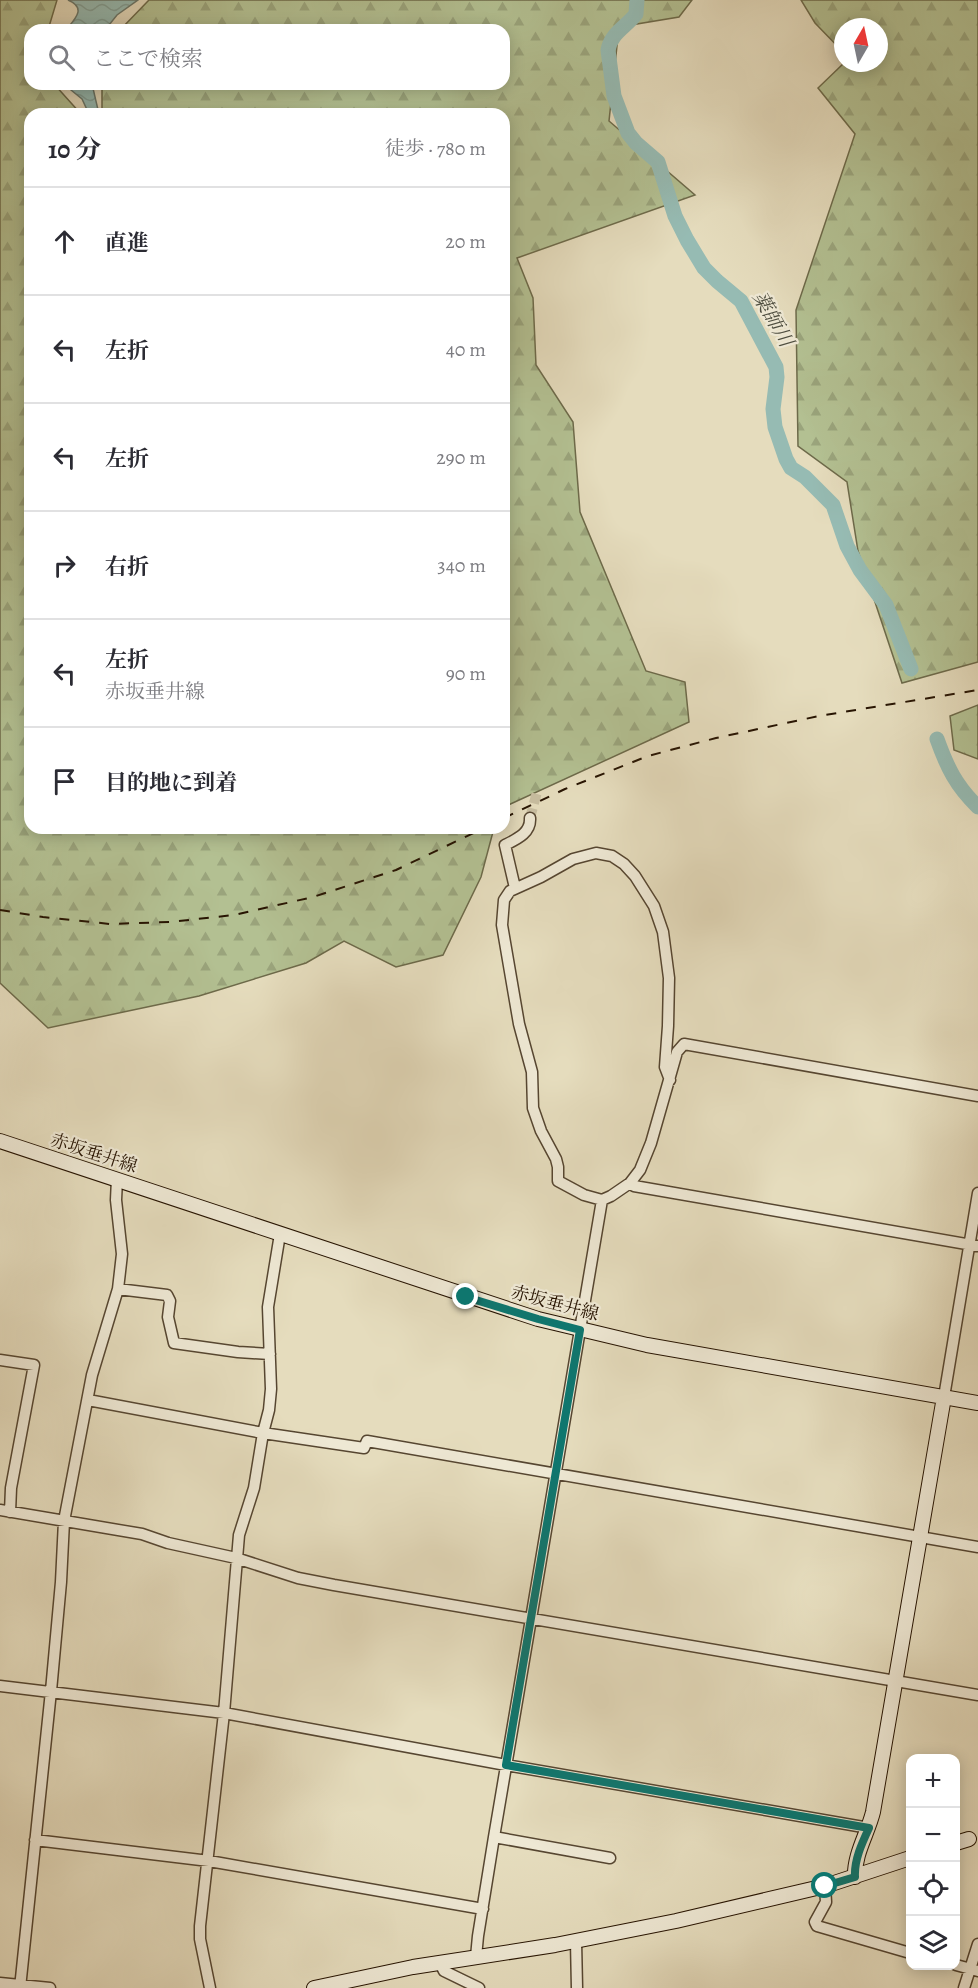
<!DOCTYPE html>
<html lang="ja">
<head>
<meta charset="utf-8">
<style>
  :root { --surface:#fff; --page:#f2f2f3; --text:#2b2b33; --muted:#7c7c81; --line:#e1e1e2 }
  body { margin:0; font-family:Alegreya,"Noto Serif JP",serif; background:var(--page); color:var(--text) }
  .controls { position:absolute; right:18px; bottom:18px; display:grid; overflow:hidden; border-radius:12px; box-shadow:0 3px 15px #0003 }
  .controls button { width:54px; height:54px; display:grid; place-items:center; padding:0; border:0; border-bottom:2px solid var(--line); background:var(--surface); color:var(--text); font:30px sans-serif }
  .compass { position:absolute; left:834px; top:18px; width:54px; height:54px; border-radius:50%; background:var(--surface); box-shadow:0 3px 15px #0003; rotate:9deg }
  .stop { position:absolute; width:18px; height:18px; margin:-14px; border:4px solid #0f766e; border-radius:50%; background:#fff }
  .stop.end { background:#0f766e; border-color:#fff; box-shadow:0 2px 6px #0008 }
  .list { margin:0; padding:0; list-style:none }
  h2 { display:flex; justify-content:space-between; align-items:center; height:78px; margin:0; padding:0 24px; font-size:26px }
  h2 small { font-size:20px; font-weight:400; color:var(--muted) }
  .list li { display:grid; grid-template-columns:39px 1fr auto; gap:18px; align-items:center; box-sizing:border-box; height:108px; padding:0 24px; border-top:2px solid var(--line) }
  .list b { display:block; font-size:22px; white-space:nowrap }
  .list p { margin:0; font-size:20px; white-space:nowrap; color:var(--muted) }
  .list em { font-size:20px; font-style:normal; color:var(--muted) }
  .icon { flex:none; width:33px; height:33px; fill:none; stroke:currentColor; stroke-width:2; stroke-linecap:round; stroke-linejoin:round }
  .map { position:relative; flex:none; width:978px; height:1988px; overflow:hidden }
  .search { position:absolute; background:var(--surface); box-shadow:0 3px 15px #0003; left:24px; top:24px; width:486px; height:66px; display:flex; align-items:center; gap:15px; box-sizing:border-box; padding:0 21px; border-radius:18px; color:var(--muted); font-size:22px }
  .panel { position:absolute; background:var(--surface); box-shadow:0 3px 15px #0003; left:24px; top:108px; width:486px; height:726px; border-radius:18px }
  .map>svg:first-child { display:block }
  .forest { fill:url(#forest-firs); stroke:#6d6a4a; stroke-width:1.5 }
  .water { fill:url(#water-waves); stroke:#6a786c; stroke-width:1.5 }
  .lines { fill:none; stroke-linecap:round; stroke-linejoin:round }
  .river { stroke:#96bbb3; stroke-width:15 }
  .street-tunnel { stroke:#c8bea1; stroke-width:10; stroke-dasharray:10 5; stroke-linecap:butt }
  .street-casing { stroke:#564631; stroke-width:13 }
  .secondary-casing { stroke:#271402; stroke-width:16 }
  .street { stroke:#eee8d4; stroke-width:10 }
  .secondary { stroke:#eee8d4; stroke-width:14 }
  .rail { stroke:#271402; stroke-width:2; stroke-dasharray:10 10; stroke-linecap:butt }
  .route { stroke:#0f766e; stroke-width:8 }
  .labels { text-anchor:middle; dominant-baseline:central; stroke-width:4.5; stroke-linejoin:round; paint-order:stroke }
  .street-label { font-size:18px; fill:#271402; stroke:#eee8d4 }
  .water-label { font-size:20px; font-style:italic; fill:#4e4e40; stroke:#eee8d4 }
</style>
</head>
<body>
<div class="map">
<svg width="978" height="1988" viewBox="0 0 978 1988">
  <defs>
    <pattern id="forest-firs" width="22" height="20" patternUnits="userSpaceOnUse" patternTransform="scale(1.5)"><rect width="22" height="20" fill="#b3c092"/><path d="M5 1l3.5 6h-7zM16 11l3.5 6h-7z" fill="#9aa47c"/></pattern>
    <pattern id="water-waves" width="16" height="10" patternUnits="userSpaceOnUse" patternTransform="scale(1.5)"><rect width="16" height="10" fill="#96bbb3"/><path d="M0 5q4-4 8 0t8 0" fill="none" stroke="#81a098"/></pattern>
  </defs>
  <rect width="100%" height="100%" fill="#e5dcbd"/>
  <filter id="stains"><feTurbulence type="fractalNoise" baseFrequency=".00333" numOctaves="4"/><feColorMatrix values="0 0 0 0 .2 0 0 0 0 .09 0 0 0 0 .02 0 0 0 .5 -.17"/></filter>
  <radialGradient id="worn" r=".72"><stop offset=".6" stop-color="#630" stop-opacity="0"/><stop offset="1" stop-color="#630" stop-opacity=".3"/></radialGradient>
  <path class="forest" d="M0,0H57L48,30H30V84H54L81,114H30V828H494L481,877L443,955L396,967L344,941L306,963L199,996L48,1028L0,983Z
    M149,0H692L679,17L619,27L609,121L695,195L517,258L533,298L536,365L573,422L580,512L646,671L685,682L689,722L504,807V114H102V84H504V30H120Z
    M801,0H978V662L902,683L858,551L847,482L798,446L796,310L855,134L818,88L844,63H879V27H843V52L815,23Z
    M978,705V759L954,750L950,716Z"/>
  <path class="water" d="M68,0H138L117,15L105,30H66C75,19 87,8 68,0Z
    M72,84H92L99,114H89L82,99L71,90Z"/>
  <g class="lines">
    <path class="river" d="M637,0L636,14C626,27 611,33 608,50L614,96L628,133L636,143L658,162L675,216L687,240L704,268L717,281L741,301L776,367L777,377L773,409L775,427L786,459L791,468L805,477L833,505L847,546L860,570L886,605L911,669
      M937,739C947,767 956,786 978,807"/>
    <path class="street-tunnel" d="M530,818L537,792"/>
    <defs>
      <path id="street" d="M515,888L505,845C517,839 531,833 530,818
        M670,1080L665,1067L668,1026L669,978L663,932L654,906L635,876L624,864L612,856L596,853L573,859L541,877L510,891L504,900L502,925L519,1024L532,1072L533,1108L541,1131L556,1159L558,1167V1181L584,1195L602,1200L611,1196L630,1183L640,1170L651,1143L677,1052L684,1044L978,1096
        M630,1183L634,1186L978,1246
        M118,1289L167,1295L170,1301L168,1317L174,1343L238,1352L270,1354
        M0,1360L34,1365L11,1488L10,1512
        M944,1397L978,1193
        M88,1400L263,1433L364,1448L367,1441L978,1547
        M0,1510L142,1534L168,1543L236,1558L298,1578L334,1585L978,1695
        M0,1686L224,1713L506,1765L869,1828
        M494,1837L610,1858
        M35,1840L209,1861L483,1909
        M825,1886L826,1902L815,1922L817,1926L910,1953
        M576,1941L577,1988
        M476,1957L478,1936L494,1837L602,1200
        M440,1963L444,1971L479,1988
        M956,1965L978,1971
        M0,1983L50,1988
        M20,1988L51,1691L61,1582L64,1521L92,1375L118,1289L122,1254L116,1200L117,1179
        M210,1988L200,1939V1926L224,1713L239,1535L254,1488L263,1433L269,1410L271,1389L268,1307L280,1234
        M964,1988L978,1944"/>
      <path id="secondary" d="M0,1141L538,1319L647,1345L978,1403
        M956,1843L969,1839
        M855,1877C854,1854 868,1833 873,1812L944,1397
        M314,1988L413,1967L555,1945L676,1921L825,1886L910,1858"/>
    </defs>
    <use href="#street" class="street-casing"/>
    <use href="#secondary" class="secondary-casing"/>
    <use href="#street" class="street"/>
    <use href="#secondary" class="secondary"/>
    <path class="rail" d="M504,818L565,789L648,756L716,738L819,716L978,690
      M0,910L43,917L110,924L170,922L234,915L313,897L396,870L484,828"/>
  </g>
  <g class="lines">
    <path class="route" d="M466,1297L538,1319L580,1330L506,1765L869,1828C862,1843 854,1860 855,1877L825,1886"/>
  </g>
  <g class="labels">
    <g class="street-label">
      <text transform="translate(94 1153) rotate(18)">赤坂垂井線</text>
      <text transform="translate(555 1303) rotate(15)">赤坂垂井線</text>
    </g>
    <g class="water-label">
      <text transform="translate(773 319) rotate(60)">薬師川</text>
    </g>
  </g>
  <rect width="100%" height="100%" filter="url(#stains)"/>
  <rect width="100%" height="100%" fill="url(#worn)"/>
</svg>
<div class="controls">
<button>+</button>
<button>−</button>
<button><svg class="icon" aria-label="locate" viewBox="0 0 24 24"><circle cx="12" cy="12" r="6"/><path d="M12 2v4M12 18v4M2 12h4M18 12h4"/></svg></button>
<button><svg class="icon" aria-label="layers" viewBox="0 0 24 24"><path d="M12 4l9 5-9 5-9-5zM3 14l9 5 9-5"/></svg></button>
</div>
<svg class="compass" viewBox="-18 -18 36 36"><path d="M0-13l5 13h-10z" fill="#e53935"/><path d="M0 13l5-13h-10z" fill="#7c7c81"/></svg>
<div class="stop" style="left:825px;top:1886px"></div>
<div class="stop end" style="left:466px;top:1297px"></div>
<div class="search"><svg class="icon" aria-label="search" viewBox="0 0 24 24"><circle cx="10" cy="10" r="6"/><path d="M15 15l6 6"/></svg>ここで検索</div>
<section class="panel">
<h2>10 分<small>徒歩 · 780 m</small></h2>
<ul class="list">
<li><svg class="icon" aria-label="ahead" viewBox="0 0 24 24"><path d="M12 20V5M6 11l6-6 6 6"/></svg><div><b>直進</b></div><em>20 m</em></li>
<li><svg class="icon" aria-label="left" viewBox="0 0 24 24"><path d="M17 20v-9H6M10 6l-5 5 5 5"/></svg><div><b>左折</b></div><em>40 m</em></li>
<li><svg class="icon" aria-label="left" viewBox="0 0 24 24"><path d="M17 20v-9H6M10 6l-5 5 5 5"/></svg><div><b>左折</b></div><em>290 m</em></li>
<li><svg class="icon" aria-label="right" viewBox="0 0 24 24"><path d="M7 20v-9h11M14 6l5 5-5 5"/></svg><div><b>右折</b></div><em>340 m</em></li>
<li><svg class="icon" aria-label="left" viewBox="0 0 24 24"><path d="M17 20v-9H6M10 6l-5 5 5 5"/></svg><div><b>左折</b><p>赤坂垂井線</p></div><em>90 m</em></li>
<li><svg class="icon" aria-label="arrive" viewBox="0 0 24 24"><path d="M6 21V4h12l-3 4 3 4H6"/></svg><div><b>目的地に到着</b></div></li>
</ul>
</section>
</div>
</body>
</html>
